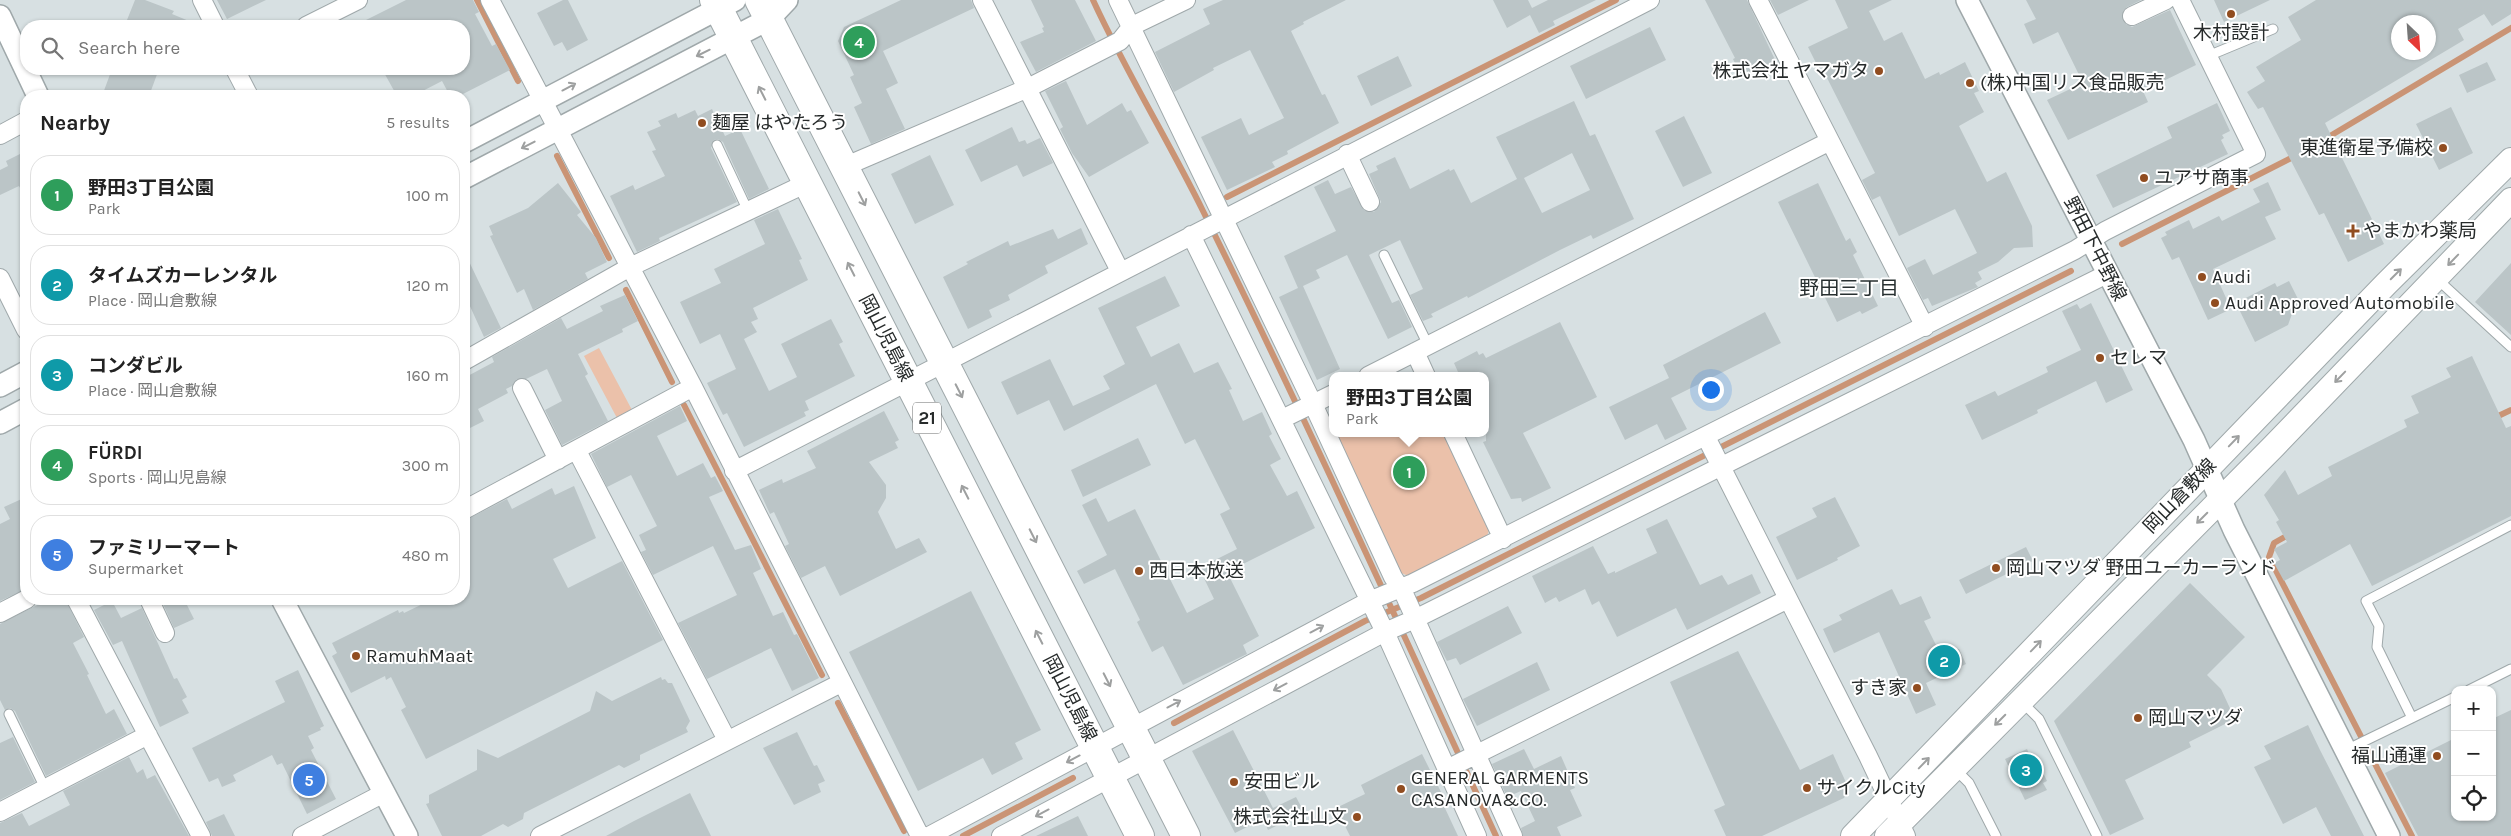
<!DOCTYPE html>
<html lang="en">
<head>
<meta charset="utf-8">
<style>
  :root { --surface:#fff; --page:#f2f2f2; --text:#222; --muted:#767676; --line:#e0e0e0; --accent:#b45309 }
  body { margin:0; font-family:Karla,"Noto Sans JP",sans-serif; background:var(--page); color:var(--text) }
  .controls { position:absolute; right:15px; bottom:15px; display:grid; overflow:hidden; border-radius:10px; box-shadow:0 1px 4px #0004 }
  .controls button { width:45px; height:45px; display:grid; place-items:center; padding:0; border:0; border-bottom:1px solid var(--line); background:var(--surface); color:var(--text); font:25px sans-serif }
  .compass { position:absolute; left:2391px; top:15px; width:45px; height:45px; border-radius:50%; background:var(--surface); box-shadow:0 1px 4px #0004; rotate:155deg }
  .you { position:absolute; left:1710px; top:389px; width:18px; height:18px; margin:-12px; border:4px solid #fff; border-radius:50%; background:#1a73e8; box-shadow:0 0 0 8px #1a73e833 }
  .badge { display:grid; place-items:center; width:32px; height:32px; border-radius:50%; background:var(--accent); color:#fff; font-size:16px; font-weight:700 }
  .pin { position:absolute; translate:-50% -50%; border:2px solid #fff; box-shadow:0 1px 5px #0006 }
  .popup { position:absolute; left:1329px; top:372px; width:160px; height:65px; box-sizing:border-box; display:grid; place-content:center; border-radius:10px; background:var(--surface); filter:drop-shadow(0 1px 4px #0005); font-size:16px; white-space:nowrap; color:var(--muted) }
  .popup b { font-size:19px; color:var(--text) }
  .popup::after { content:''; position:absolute; left:50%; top:100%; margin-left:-10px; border:10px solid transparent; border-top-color:var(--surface) }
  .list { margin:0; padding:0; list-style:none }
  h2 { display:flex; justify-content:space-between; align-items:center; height:65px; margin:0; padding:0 20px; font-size:21px }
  h2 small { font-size:16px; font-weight:400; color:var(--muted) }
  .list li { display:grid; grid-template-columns:32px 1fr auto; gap:15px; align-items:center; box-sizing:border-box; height:80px; margin:0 10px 10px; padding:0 10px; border:1px solid var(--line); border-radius:20px }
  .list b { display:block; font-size:19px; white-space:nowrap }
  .list p { margin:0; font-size:16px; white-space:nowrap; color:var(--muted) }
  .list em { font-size:16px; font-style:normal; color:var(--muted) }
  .icon { flex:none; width:28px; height:28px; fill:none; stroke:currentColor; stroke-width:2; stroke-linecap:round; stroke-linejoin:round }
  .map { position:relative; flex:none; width:2511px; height:836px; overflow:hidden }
  .search { position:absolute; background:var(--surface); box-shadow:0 1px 4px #0004; left:20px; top:20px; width:450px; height:55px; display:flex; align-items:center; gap:12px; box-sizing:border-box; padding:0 18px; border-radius:20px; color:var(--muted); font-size:19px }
  .panel { position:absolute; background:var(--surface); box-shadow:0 1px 4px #0004; left:20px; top:90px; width:450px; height:515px; border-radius:20px }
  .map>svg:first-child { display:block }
  .green { fill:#ebc1aa }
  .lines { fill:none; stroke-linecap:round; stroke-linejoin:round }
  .stream { stroke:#ca9475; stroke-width:6 }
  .building { fill:#bbc5c7; fill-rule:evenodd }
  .service-casing { stroke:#9fa8aa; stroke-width:11 }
  .minor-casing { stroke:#9fa8aa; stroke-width:20 }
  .tertiary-casing { stroke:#9fa8aa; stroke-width:24 }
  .secondary-casing { stroke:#9fa8aa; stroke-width:26 }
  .primary-casing { stroke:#9fa8aa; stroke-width:30 }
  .service { stroke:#fff; stroke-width:9 }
  .minor { stroke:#fff; stroke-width:18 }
  .tertiary { stroke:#fff; stroke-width:21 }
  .secondary { stroke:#fff; stroke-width:24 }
  .primary { stroke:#fff; stroke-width:28 }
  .oneway { stroke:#9ea0a0 }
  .poi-dot { fill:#914d20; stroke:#fff; stroke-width:2 }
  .labels { text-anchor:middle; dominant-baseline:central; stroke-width:4; stroke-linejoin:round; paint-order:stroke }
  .shield { fill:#fff; stroke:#686b6b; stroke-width:1 }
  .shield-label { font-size:18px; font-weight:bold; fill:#272b2b }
  .poi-label { font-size:19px; fill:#272b2b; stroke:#fff; text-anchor:start }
  .street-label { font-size:19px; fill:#272b2b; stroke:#fff }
  .neighbourhood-label { font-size:20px; fill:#283031; stroke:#fff }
</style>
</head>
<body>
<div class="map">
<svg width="2511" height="836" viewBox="0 0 2511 836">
  <rect width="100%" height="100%" fill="#d7e0e2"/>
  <path class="green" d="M599,348L632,410L617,418L584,356Z
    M1336,433H1446L1490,528L1487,536L1409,576L1401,573Z"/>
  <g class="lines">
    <path class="stream" d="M477,0L518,81
      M1093,0C1126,72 1168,140 1203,211C1305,417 1400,627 1496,836
      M2325,139L2511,28
      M557,156L609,258
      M1227,197L1616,0
      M2122,244L2297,155
      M626,290L672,382
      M684,405L822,675
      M2494,418L2511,410
      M2290,534L2274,543L2269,557L2412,836
      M838,703L904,831
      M1174,723L1365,621L1421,598L2071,271
      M963,836L1073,778"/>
  </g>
  <path class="building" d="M135,0H145L174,11L172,14L201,26H128L129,21L127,20Z
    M217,0H266L227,19Z
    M406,0H473L479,12L475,14L492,46L496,44L510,70L459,96H450L442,81L413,96H397L382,69H464V26H354Z
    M563,0H568L588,40L567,51L562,42L554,46L537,13Z
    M901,0H971L974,8L883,51L898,83L886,89L905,129L871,144L854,107L862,103L850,77L854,75L838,41L844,27Z
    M1031,0H1075L1096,41L1036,72L1020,42L1044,32L1042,28L1044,27Z
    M1223,0H1346L1303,22L1304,24L1291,31L1322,95L1325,94L1339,123L1287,151L1288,154L1272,162L1275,167L1227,190L1201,137L1241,118L1249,135L1284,118L1250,50L1213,68L1214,70L1174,92L1155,52L1210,24L1203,9Z
    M1493,0H1528L1532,8L1548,0H1596L1553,21L1555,25L1539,33L1530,15L1507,28Z
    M1705,0H1747L1776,62L1742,78L1733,59L1735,58Z
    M1770,0H1809L1778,15Z
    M1835,0H1892L1869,11L1884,41L1902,32L1925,79L1939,72L1940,75L1965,62L1979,91L1974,93L1984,112L1959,126L1987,182L2006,172L2032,226L2033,247L2014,248L1998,262L1978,272L1982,279L1975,283L1978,287L1932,306L1928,298L1923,300L1907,268L1925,259L1933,275L1977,253L1955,209L1899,236L1880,196L1872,200L1862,180L1875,173L1822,68L1819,69L1808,47L1848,28Z
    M2026,0H2141L2127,7L2122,15L2126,24L2132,27L2170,10L2196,65L2143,91L2148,102L2068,140L2047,100L2083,83L2058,32L2033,44L2024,24L2036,19Z
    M2214,0H2270L2224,22Z
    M2316,0H2511V14L2492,26L2484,14L2458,29L2464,40L2325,123L2384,244L2348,262L2324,213L2319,215L2263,107L2258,109L2247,92L2265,81L2256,67L2301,40L2288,17ZM2398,22H2428V52H2398Z
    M1650,27L1666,60L1586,99L1570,66Z
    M1398,56L1412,86L1371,106L1357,76Z
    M2487,62L2496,80L2467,93L2459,75Z
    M112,69H159L149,96H102Z
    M1066,81L1087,125L1122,103L1127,112L1131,110L1149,143L1089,177L1072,153L1060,129L1063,127L1045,91Z
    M1574,101L1590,136L1595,134L1634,219L1593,239L1591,235L1560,250L1468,298L1467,296L1431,314L1433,317L1423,321L1410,295L1423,289L1400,240L1369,255L1392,303L1399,300L1412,327L1388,339L1347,255L1316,270L1320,278L1303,286L1340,369L1317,380L1279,297L1298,288L1284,256L1336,231L1314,187L1328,180L1335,194L1351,187L1364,210L1374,212L1381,202L1369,174L1378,170L1376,166L1395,157L1410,189L1449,169L1450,171L1454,169L1471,203L1517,179L1496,137ZM1572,153L1590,190L1542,213L1524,178Z
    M2217,103L2230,131L2222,135L2224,138L2221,140L2228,154L2113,208L2096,175L2172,138L2167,127Z
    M2451,107L2473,153L2439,170L2416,124Z
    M712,109L725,136L740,129L769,189L749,199L723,142L718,139L714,140L711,148L737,202L659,238L660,241L637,252L610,196L633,185L635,190L665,176L652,151L656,150L647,132L661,126L658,121L676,113L678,118L695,110L698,116Z
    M1684,116L1712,173L1683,187L1655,131Z
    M1012,127L1019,142L1025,140L1027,144L1040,138L1053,163L1023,177L1017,165L981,182L965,150Z
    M26,151V199L19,186L0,195V170L8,166L6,161Z
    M930,155L954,205L915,224L891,174Z
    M2268,182L2281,210L2265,217L2276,239L2213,269L2231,309L2208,320L2179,257L2172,260L2161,238L2167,235L2165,232L2189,220L2193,229L2219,216L2222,221L2260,202L2253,189Z
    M558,183L581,212L577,215L596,238L607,262L585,273L588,279L533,310L524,289L517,293L490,236L493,235L489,226L528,208Z
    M1818,183L1846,241L1850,238L1857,252L1853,255L1878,306L1862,314L1860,311L1837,322L1778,202Z
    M778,209L802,259L799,260L808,280L753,308L758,319L751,322L757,332L744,339L769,391L797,377L781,344L831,319L843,342L839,344L855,376L805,401L809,410L804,412L806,416L744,447L727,413L723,415L707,383L736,369L720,334L700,344L680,302L721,283L714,269L765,244L754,220Z
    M1081,228L1088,244L1045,266L1048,273L1008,295L1010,300L989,310L992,317L968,329L943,277L968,264L966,262L1008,241L1010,246L1053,229L1058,239Z
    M464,251L501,328L484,337L464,293Z
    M2511,263V335L2475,302Z
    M1165,276L1180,306L1136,327L1151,357L1179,343L1194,373L1218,362L1232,389L1229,390L1243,421L1262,412L1272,434L1269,436L1281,459L1270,465L1287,496L1297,491L1315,528L1227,572L1259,636L1243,645L1247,654L1183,685L1163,646L1152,652L1137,622L1140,620L1115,569L1084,584L1077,571L1107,555L1082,505L1096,498L1108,522L1135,509L1187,613L1214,599L1199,568L1237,549L1220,514L1230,509L1195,439L1185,444L1156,384L1064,431L1049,400L1017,415L1001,382L1050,359L1073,406L1110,389L1103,376L1125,364L1098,308Z
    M2289,281L2302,307L2293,311L2288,325L2255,342L2236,303L2275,283L2277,287Z
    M625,295L638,321L622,329L623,332L578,354L588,374L585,376L608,421L562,445L545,410L562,401L547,369L526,379H517L512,386L506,389L508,393L478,409L484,421L464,431V378L494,362L492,357L561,318L567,329L603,311L600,306Z
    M2091,303L2133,390L2106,403L2096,381L2037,410L2038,413L1982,440L1965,405L1995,391L1998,396L2048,372L2046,367L2081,350L2062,311L2077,304L2080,309Z
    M1765,312L1781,343L1671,398L1687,429L1665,440L1657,424L1625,440L1609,407L1669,378L1663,365Z
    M1560,322L1597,397L1523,433L1551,488L1522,502L1521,498L1511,499L1483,442L1486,441L1485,376H1450L1458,372L1454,363L1477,351L1479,355L1483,353L1486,358Z
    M2472,356L2506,428L2511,426V516L2372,586L2350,544L2284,581L2274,563L2280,560L2274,549L2287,542L2276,522L2279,520L2264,495L2285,470L2298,495L2332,476L2328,467L2407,427L2404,420L2419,413L2411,396L2451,377L2446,368Z
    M680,406L687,421L657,436L677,476L703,463L711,478L715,476L723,491L709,497L735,550L751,545L761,569L753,573L773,616L783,612L794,635L797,634L819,678L792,691L771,648L707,679L678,623L737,595L713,546L653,575L641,552L646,550L639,535L657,526L631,475L607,487L591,454Z
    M884,411L899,440L895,442L898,448L869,462L886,485V498L878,512L896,549L919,538L927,552L840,596L825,566L801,578L785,546L789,544L774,512L770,514L759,490L782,479L783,483L816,468L807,451Z
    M1138,438L1151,465L1083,497L1071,470Z
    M574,486L596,538L553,559L568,588L622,561L663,640L426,759L401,710L406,707L391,677L386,680L385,676L351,693L332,656L337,653L332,643L398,610L399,613L403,611L404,613L433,599H464V521L507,499L512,509L552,488L555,495Z
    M26,497V589L0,601V524L10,519L4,507Z
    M1835,497L1860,546L1837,558L1838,560L1797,580L1776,537L1817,517L1812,508Z
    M1667,519L1700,585L1722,575L1728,585L1752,574L1761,593L1687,630L1676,608L1617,637L1599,601L1592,605L1585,589L1559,602L1556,597L1545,603L1532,576L1593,546L1608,574L1615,571V573L1657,553L1646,529Z
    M2026,547L2033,561L1966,594L1959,580Z
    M2190,583L2245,637L2207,675L2221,689L2235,719L2189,742L2191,747L2125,780L2144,819L2110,835L2054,721Z
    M1892,589L1900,605L1921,596L1931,618L1924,621L1942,657L1959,649L1966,664L1926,683L1936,705L1916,714L1879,632L1834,653L1823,629L1842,620L1839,615Z
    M971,591L1041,730L1015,743L1023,759L992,775L983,758L918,791L849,652Z
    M55,599H65L84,637L73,643L89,674L87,675L106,714L114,709L127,734L46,776L15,711L10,708L5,710L0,700V624L43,602L44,604Z
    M175,599H184L194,619L174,628L163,604Z
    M112,601L121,618L142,608L174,679L177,678L187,697L182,700L189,713L160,727L122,641L113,645L94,610Z
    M1508,606L1522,633L1460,665L1456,658L1447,661L1437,642Z
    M1738,651L1800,770L1833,754L1849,789L1844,798L1762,836H1726L1714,810L1725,805L1670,682Z
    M1537,662L1550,690L1477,726L1463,699Z
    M298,670L324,726L320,728L321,730L308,736L314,748L311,750L336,799L307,814L282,763L277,765L272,755L233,775L236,781L222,787L218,778L209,782L192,748L285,702L275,681Z
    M661,677L662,680L665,679L668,683H672L690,721L686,728L688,732L640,755V760L624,768L619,765L524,813L523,819L508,827L503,824L481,836H442L426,804L429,803V795L477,770V749L498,758L590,711L596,691L612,701Z
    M2511,710V836H2418L2385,773L2455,738V817H2492V719Z
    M2308,725L2320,750L2364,836H2331L2316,807L2283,824L2254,767L2271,759L2264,746Z
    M1233,730L1273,808L1296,797L1304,812L1268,830L1263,819L1235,833L1192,751Z
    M797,732L814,766L817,765L825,781L818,784L821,792L794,805L763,748Z
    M13,737L35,782L0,800V743Z
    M1524,749L1534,769L1561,756L1575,788L1570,790L1582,816L1557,827L1561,836H1523L1521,828L1535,821L1521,791L1507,797L1492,764Z
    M2027,749L2030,756L2034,754L2047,781L2043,783L2047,790L2025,800L2005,759Z
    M1422,754L1446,802L1443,804L1458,836H1350L1336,808L1365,794L1361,785Z
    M129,757L137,773L143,769L147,779L155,775L189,836H0V823L22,813L29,826L70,805L63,791Z
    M690,793L711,836H606L634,821Z
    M224,814L235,836H212L206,822Z
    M1078,816L1088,836H1036Z"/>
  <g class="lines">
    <defs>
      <path id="service" d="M2208,56L2273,29
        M717,145L748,211
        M1384,255L1428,345
        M2436,278L2511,347
        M2469,690L2511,669
        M2022,702L2039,719L2097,836
        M9,714L45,788
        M2412,718L2377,647L2379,626L2366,601L2511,525
        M2346,750L2455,697
        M1955,769L1969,783L1996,836"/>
      <path id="minor" d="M202,0L215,26
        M490,0L693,387L920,836
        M982,0L1120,271
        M1118,0L1313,404L1393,577L1405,596L1513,836
        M1758,0L1925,327
        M2132,16L2166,0
        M306,26L358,0
        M235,69L249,96
        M0,135L26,121
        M1347,154L1370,202
        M846,166L1028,88L1120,41L1132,26L1186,0
        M1191,235L1385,632L1477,836
        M0,278L26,330
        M1415,352L1426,376
        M464,361L630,267L807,183
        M1368,376L1830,141
        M522,388L558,460
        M1282,419L1333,394
        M1453,433L1503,539
        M1706,437L1868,756L1906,836
        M577,451L727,740
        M734,471L1650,0
        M464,510L693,387
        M76,599L201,836
        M149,599L165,633
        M0,613L27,599
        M1447,769L1788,599
        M0,812L148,735
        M302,836L384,793
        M540,836L841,683
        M929,836L1369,601L1413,583L2075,250L2105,231L2256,154L2180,0
        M1001,836L1385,632L1415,619L2107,274"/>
      <path id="tertiary" d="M1967,0L2194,440L2234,530L2389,836
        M0,16L38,96
        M464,142L735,0
        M464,178L769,19L787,0
        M0,386L26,372
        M0,423L26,409
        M282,599L407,836"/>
      <path id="secondary" d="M1853,836L2386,284L2511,160
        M1887,836L2274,446L2511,200"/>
      <path id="primary" d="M714,0L1140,836
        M759,0L1186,836"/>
    </defs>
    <use href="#service" class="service-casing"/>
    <use href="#minor" class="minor-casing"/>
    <use href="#tertiary" class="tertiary-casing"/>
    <use href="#secondary" class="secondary-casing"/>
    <use href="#primary" class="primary-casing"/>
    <use href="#service" class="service"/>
    <use href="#minor" class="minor"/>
    <use href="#tertiary" class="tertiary"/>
    <use href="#secondary" class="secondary"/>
    <use href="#primary" class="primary"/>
  </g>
  <defs><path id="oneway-shaft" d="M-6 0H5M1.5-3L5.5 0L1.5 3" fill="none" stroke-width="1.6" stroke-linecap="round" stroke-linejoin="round" transform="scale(1.25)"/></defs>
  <g class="oneway">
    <use href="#oneway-shaft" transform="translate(703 53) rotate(154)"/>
    <use href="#oneway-shaft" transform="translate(569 87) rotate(-28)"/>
    <use href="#oneway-shaft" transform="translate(762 93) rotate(-117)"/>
    <use href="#oneway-shaft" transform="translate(528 145) rotate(153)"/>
    <use href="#oneway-shaft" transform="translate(862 199) rotate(63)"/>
    <use href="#oneway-shaft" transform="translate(2453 260) rotate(134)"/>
    <use href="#oneway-shaft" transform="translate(851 269) rotate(-117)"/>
    <use href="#oneway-shaft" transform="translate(2396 274) rotate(-45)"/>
    <use href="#oneway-shaft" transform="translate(2340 377) rotate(134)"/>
    <use href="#oneway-shaft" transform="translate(959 391) rotate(63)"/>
    <use href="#oneway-shaft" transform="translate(2234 441) rotate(-46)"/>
    <use href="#oneway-shaft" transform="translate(965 492) rotate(-117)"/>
    <use href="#oneway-shaft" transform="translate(2202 518) rotate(135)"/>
    <use href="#oneway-shaft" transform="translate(1033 536) rotate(63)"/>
    <use href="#oneway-shaft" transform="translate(1317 629) rotate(-28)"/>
    <use href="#oneway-shaft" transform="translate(1039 637) rotate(-117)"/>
    <use href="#oneway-shaft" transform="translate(2036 646) rotate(-46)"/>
    <use href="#oneway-shaft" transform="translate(1107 680) rotate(63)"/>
    <use href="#oneway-shaft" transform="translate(1280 687) rotate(152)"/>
    <use href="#oneway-shaft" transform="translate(1174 704) rotate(-28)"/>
    <use href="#oneway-shaft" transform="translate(2000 720) rotate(135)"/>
    <use href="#oneway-shaft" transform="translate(1073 759) rotate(152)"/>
    <use href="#oneway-shaft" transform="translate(1924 763) rotate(-46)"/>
    <use href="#oneway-shaft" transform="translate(1042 813) rotate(152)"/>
  </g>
  <g class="poi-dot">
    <circle cx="2231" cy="14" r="5"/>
    <circle cx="1879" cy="71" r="5"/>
    <circle cx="1970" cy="83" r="5"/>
    <circle cx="702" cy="123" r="5"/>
    <circle cx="2443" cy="148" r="5"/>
    <circle cx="2144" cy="178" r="5"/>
    <path d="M2350.5 223.5h5v5h5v5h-5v5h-5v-5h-5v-5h5z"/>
    <circle cx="2202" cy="277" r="5"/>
    <circle cx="2215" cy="303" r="5"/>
    <circle cx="2100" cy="358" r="5"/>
    <circle cx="1996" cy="568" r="5"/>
    <circle cx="1139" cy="571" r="5"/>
    <circle cx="356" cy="656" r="5"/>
    <circle cx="1917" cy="688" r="5"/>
    <circle cx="2138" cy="718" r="5"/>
    <circle cx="2437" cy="756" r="5"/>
    <circle cx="1234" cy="782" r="5"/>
    <circle cx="1807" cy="788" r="5"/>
    <circle cx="1401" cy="789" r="5"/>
    <circle cx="1357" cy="817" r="5"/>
  </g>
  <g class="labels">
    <rect class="shield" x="913" y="402.5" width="28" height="31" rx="4"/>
    <g class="shield-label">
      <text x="927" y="418">21</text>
    </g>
    <g class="poi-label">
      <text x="2231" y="33" text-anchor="middle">木村設計</text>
      <text x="1869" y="71" text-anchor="end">株式会社 ヤマガタ</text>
      <text x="1980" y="83">(株)中国リス食品販売</text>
      <text x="712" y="123">麺屋 はやたろう</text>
      <text x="2433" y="148" text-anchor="end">東進衛星予備校</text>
      <text x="2154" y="178">ユアサ商事</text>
      <text x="2363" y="231">やまかわ薬局</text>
      <text x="2212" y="277">Audi</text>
      <text x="2225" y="303">Audi Approved Automobile</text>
      <text x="2110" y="358">セレマ</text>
      <text x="2006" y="568">岡山マツダ 野田ユーカーランド</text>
      <text x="1149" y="571">西日本放送</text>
      <text x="366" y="656">RamuhMaat</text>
      <text x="1907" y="688" text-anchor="end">すき家</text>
      <text x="2148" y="718">岡山マツダ</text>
      <text x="2427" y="756" text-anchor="end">福山通運</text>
      <text x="1411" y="778">GENERAL GARMENTS<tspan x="1411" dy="22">CASANOVA&amp;CO.</tspan></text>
      <text x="1244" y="782">安田ビル</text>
      <text x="1817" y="788">サイクルCity</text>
      <text x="1347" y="817" text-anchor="end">株式会社山文</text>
    </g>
    <g class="street-label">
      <text transform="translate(2095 249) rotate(63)">野田下中野線</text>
      <text transform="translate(886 338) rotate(63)">岡山児島線</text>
      <text transform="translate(2180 496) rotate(-46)">岡山倉敷線</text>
      <text transform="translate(1070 698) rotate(63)">岡山児島線</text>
    </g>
    <g class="neighbourhood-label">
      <text x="1849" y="288">野田三丁目</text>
    </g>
  </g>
</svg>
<div class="controls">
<button>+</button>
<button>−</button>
<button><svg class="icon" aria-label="locate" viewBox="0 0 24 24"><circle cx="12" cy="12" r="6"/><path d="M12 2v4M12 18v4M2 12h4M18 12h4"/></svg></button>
</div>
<svg class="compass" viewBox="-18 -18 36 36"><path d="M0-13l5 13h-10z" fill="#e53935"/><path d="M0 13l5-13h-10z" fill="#767676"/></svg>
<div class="you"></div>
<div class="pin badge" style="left:1409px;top:472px;background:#2e9e5b">1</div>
<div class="popup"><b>野田3丁目公園</b>Park</div>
<div class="pin badge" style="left:1944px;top:661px;background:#0f9aa8">2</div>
<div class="pin badge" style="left:2026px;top:770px;background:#0f9aa8">3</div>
<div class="pin badge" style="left:859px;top:42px;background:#2e9e5b">4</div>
<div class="pin badge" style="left:309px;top:780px;background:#3f7fe0">5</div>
<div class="search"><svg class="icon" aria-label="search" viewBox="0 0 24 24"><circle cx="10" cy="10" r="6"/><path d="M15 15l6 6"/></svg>Search here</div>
<section class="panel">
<h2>Nearby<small>5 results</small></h2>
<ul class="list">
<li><span class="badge" style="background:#2e9e5b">1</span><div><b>野田3丁目公園</b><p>Park</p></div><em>100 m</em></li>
<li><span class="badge" style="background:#0f9aa8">2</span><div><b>タイムズカーレンタル</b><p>Place · 岡山倉敷線</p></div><em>120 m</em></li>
<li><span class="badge" style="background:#0f9aa8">3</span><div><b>コンダビル</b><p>Place · 岡山倉敷線</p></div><em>160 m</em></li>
<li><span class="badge" style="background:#2e9e5b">4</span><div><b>FÜRDI</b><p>Sports · 岡山児島線</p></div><em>300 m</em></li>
<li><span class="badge" style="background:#3f7fe0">5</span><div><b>ファミリーマート</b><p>Supermarket</p></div><em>480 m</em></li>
</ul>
</section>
</div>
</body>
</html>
